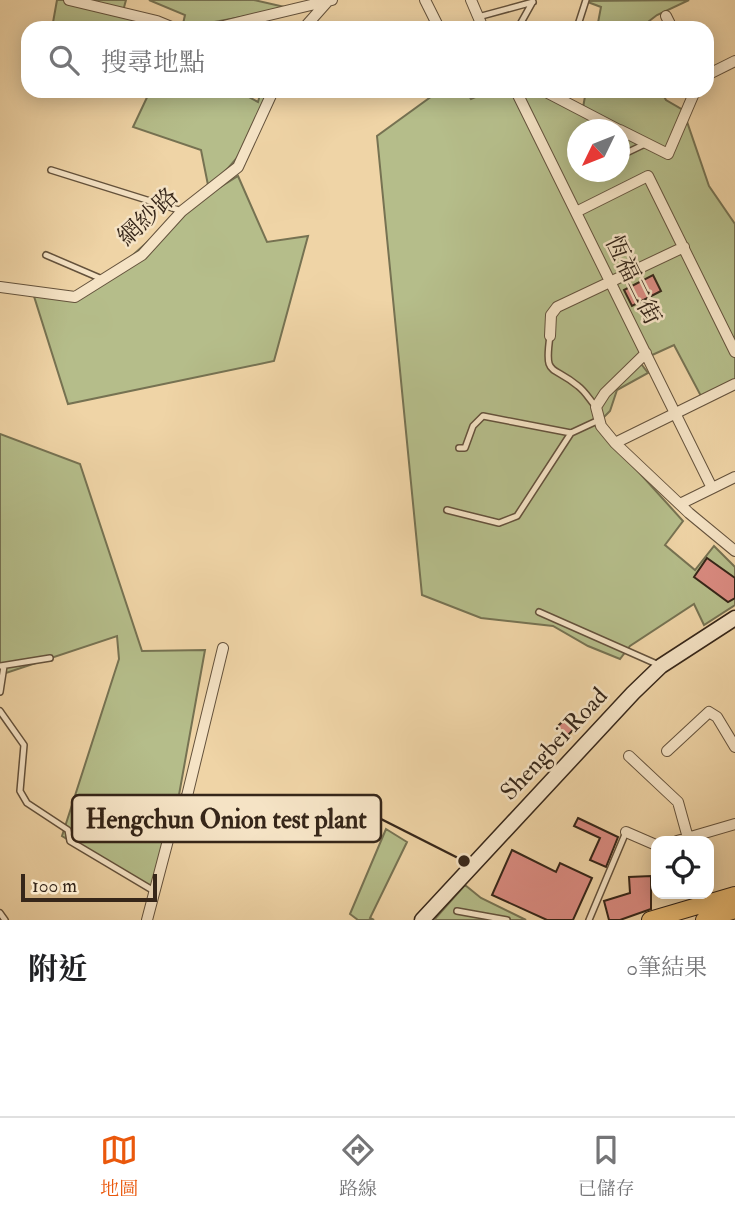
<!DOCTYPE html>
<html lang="zh-TW">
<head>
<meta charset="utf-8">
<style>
  :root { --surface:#fff; --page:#f2f2f2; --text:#202124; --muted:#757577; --line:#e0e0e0; --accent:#ea580c }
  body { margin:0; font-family:"IM FELL Double Pica","Noto Serif TC",serif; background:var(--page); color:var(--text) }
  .controls { position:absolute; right:21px; bottom:21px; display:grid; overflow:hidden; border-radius:14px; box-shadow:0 4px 18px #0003 }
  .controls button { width:63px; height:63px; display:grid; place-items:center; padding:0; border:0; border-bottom:2px solid var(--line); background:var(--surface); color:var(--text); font:35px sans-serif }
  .compass { position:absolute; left:567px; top:119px; width:63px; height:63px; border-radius:50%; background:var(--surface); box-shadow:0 4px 18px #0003; rotate:227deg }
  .scale { position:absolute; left:21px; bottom:18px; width:136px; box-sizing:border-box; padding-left:7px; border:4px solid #362619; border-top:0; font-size:19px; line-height:24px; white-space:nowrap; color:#362619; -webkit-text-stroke:5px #f5e3c5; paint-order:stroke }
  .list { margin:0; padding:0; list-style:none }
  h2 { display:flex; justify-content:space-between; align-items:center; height:91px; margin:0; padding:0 28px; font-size:30px }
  h2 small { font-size:23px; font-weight:400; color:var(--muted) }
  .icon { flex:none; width:38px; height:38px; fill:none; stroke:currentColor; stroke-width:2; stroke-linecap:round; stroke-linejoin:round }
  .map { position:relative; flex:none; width:735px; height:920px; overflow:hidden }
  .search { position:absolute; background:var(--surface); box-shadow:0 4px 18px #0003; left:21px; right:21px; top:21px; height:77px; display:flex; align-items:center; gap:18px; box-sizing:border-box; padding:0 24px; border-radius:21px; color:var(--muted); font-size:26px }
  .sheet { height:196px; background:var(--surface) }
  nav { display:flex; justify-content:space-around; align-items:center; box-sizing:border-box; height:98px; border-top:2px solid var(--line); background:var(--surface); font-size:19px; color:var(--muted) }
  nav a { display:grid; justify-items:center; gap:4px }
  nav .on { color:var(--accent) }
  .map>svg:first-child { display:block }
  .green { fill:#b5bd8a; stroke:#767252; stroke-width:2; fill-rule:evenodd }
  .building { fill:#da8b81; stroke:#362619; stroke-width:2 }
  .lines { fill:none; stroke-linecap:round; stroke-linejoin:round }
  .lane-casing { stroke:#64523c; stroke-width:8 }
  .street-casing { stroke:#64523c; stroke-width:12 }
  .secondary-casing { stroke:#362619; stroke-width:17 }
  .primary-casing { stroke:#362619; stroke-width:18 }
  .lane { stroke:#f5e3c5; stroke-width:5 }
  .street { stroke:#f5e3c5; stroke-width:10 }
  .secondary { stroke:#f5e3c5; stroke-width:14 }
  .primary { stroke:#e8ba73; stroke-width:16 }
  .labels { text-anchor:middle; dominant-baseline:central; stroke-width:5; stroke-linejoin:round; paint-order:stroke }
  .street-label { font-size:24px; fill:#362619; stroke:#f5e3c5 }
  .leader { fill:none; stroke:#362619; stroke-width:2.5 }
  .callout-dot { fill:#362619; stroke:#f5e3c5; stroke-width:2.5 }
  .callout { fill:#f5e3c5; stroke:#362619; stroke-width:2.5 }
  .callout-label { font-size:26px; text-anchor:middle; font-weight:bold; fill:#362619 }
</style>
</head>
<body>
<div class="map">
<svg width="735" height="920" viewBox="0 0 735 920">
  <rect width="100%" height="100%" fill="#efd4a6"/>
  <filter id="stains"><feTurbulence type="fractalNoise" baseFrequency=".00286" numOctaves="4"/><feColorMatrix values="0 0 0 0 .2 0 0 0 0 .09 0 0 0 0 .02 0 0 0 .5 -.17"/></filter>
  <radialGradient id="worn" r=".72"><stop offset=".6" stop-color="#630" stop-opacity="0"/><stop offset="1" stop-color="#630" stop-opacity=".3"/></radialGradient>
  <path class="green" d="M57,0H126L123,11L157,21L150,28H52Z
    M149,0H254L289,8L182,28L185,15Z
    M689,0L657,15L640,28H597L601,7L585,1Z
    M150,91H238L258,102L261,91H268C253,130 245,160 208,185L201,150L133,127Z
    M439,91H466L471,99L489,91H542L582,113L586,91H661L666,100L683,110L709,186L735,224V382L702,398L674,345L639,361L648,373L617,390L610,411L596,425L683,521L665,545L695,570L714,546L735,567V605L704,625L694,604L630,646L620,659L588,646L553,626L481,618L422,595L377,136ZM578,130H620V172H578Z
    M238,176L267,242L308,236L274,361L68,404L32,290L75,297L105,280L182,211Z
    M0,434L80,464L142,651L205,650L177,806L154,891L62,836L119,659L117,636L6,673L0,672Z
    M386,829L407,842L370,918L374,920H358L350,914Z
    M465,885L481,898L526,920H434Z"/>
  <path class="building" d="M653,275L661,291L632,306L624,290Z
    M707,558L735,578V598L728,602L694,577Z
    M564,720L574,729L566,737L556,728Z
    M578,818L618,837L606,867L590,860L600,838L574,826Z
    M512,850L556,872L560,863L592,878L573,920H547L492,895Z
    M651,876V909L620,920H609L604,901L630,893L629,877Z"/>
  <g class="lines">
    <defs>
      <path id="lane" d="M478,17L533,2
        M518,28L532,3
        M577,28L586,0
        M620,156L645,144
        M51,170L182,211
        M46,255L102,279
        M550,336C544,378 552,364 578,386C585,391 590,400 596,407
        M459,448H465L473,426L483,416L571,433L599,420
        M447,510L499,523L517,516L571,433
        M539,612L659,665
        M0,666L50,658
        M0,692L4,666
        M0,711L24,745L20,791L27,803L68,830L70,841L154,891
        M457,911L507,920
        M0,913L5,920
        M589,920L626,832"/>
      <path id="street" d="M69,0L157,21L174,28
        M425,0L439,28
        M471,0L483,28
        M666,16L672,28
        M215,28L332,0
        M304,28L328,1
        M707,75L735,61
        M471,91H475
        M516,91L712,488
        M548,93L619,130
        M620,130L668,154L695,91
        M576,212L648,176L735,352
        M0,287L75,297L142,255L182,211L238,167L273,91
        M550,336L551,315L557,307L684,247
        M646,353L605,393L596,407L601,426L615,443L689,513L735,551
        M615,443L735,384
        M680,504L735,477
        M667,751L709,712L717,717L735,747
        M629,756L678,802L688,838
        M626,832L656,845
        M677,841L735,824
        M147,920L177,806L187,796L223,648"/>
      <path id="secondary" d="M422,920L633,693L661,666L735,618"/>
      <path id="primary" d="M650,920L735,895
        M704,920L735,910"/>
    </defs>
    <use href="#lane" class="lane-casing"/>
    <use href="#street" class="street-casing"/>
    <use href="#secondary" class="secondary-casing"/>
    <use href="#primary" class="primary-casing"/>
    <use href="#lane" class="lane"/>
    <use href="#street" class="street"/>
    <use href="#secondary" class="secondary"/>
    <use href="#primary" class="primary"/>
  </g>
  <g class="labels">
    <g class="street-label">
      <text transform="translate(148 217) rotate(-43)">網紗路</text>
      <text transform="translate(633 280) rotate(64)">恆福二街</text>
      <text transform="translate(554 744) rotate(-47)">Shengbei Road</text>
    </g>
  </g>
  <path class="leader" d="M464 861L381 819"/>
  <circle class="callout-dot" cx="464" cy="861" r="7"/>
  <rect class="callout" x="72" y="795" width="309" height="47" rx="7"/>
  <g class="callout-label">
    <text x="226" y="828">Hengchun Onion test plant</text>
  </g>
  <rect width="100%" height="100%" filter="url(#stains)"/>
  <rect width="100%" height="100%" fill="url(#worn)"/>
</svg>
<div class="controls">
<button><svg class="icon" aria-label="locate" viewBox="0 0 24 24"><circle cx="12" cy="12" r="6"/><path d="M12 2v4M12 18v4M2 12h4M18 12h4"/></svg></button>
</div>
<svg class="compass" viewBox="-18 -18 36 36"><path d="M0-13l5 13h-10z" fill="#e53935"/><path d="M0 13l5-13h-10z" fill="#757577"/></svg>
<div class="scale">100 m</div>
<div class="search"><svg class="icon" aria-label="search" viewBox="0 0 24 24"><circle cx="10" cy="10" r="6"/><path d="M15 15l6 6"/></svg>搜尋地點</div>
</div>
<section class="sheet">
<h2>附近<small>0筆結果</small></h2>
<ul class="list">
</ul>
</section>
<nav>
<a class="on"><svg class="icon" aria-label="map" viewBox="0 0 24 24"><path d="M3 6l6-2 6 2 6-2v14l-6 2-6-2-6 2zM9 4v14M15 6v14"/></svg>地圖</a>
<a><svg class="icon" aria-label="directions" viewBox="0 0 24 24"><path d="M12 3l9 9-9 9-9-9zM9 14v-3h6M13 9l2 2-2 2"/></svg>路線</a>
<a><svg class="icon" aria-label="saved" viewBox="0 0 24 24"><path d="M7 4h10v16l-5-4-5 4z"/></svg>已儲存</a>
</nav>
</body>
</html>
